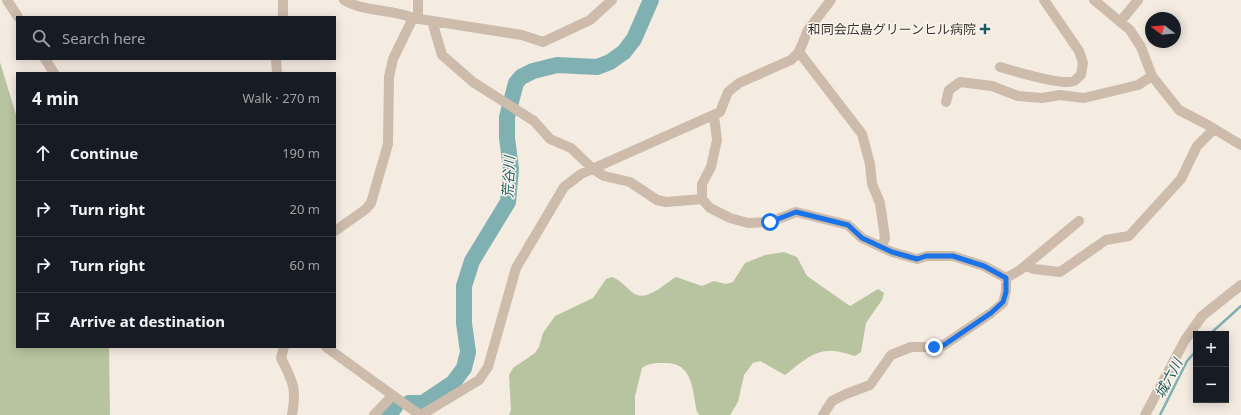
<!DOCTYPE html>
<html lang="en">
<head>
<meta charset="utf-8">
<style>
  :root { --surface:#171b24; --page:#20242c; --text:#f1f3f6; --muted:#9ea1a6; --line:#363941 }
  body { margin:0; font-family:"Noto Sans","Noto Sans JP",sans-serif; background:var(--page); color:var(--text) }
  .controls { position:absolute; right:12px; bottom:12px; display:grid; overflow:hidden; border-radius:0px; box-shadow:0 2px 10px #0003 }
  .controls button { width:36px; height:36px; display:grid; place-items:center; padding:0; border:0; border-bottom:1px solid var(--line); background:var(--surface); color:var(--text); font:20px sans-serif }
  .compass { position:absolute; left:1145px; top:12px; width:36px; height:36px; border-radius:50%; background:var(--surface); box-shadow:0 2px 10px #0003; rotate:286deg }
  .stop { position:absolute; width:12px; height:12px; margin:-9px; border:3px solid #1a73e8; border-radius:50%; background:#fff }
  .stop.end { background:#1a73e8; border-color:#fff; box-shadow:0 1px 4px #0008 }
  .list { margin:0; padding:0; list-style:none }
  h2 { display:flex; justify-content:space-between; align-items:center; height:52px; margin:0; padding:0 16px; font-size:17px }
  h2 small { font-size:13px; font-weight:400; color:var(--muted) }
  .list li { display:grid; grid-template-columns:26px 1fr auto; gap:12px; align-items:center; box-sizing:border-box; height:56px; padding:0 16px; border-top:1px solid var(--line) }
  .list b { display:block; font-size:15px; white-space:nowrap }
  .list em { font-size:13px; font-style:normal; color:var(--muted) }
  .icon { flex:none; width:22px; height:22px; fill:none; stroke:currentColor; stroke-width:2; stroke-linecap:round; stroke-linejoin:round }
  .map { position:relative; flex:none; width:1241px; height:415px; overflow:hidden }
  .search { position:absolute; background:var(--surface); box-shadow:0 2px 10px #0003; left:16px; top:16px; width:320px; height:44px; display:flex; align-items:center; gap:10px; box-sizing:border-box; padding:0 14px; border-radius:0px; color:var(--muted); font-size:15px }
  .panel { position:absolute; background:var(--surface); box-shadow:0 2px 10px #0003; left:16px; top:72px; width:320px; height:276px; border-radius:0px }
  .map>svg:first-child { display:block }
  .green { fill:#b8c4a0 }
  .lines { fill:none; stroke-linecap:round; stroke-linejoin:round }
  .stream { stroke:#7fb0b2; stroke-width:2.5 }
  .river { stroke:#7fb0b2; stroke-width:16 }
  .minor { stroke:#cdbbac; stroke-width:10 }
  .tertiary { stroke:#cdbbac; stroke-width:10 }
  .route { stroke:#1a73e8; stroke-width:5 }
  .poi-dot { fill:#1f5a5e; stroke:#fbf5ee; stroke-width:1.5 }
  .labels { text-anchor:middle; dominant-baseline:central; stroke-width:3; stroke-linejoin:round; paint-order:stroke }
  .poi-label { font-size:13px; fill:#3b302b; stroke:#fbf5ee; text-anchor:end }
  .water-label { font-size:14px; font-style:italic; fill:#1f5a5e; stroke:#fbf5ee }
</style>
</head>
<body>
<div class="map">
<svg width="1241" height="415" viewBox="0 0 1241 415">
  <rect width="100%" height="100%" fill="#f4ebe1"/>
  <path class="green" d="M0,62L17,118V347H109L110,415H0Z
    M784,252L797,257L807,276L850,306L878,289L884,293L882,300L866,323L861,352L855,356C847,354 836,350 828,351C812,351 797,366 785,375L760,361L753,363L744,375L738,402L730,415H700L697,412C692,389 693,361 663,363C655,363 649,363 642,368L635,396V415H509L511,410L509,375L513,368L535,353L539,347L543,333L555,316L593,298L606,279L612,277C620,280 625,286 632,292C645,304 664,284 676,277L702,286L714,281L726,284L733,282L745,263L765,255Z"/>
  <g class="lines">
    <path class="stream" d="M1210,334L1241,306
      M1160,415L1187,361L1196,351"/>
    <path class="river" d="M409,403H423L453,383L464,368L468,352L464,323V286L472,261L508,202L511,169L507,138V117L516,83L521,77L533,71L557,65L597,67L610,62L624,52L634,39L651,0
      M388,415L395,407"/>
    <path class="minor" d="M283,0V17
      M344,0C364,12 391,9 413,18L522,35L543,42L590,20L612,0
      M1094,0L1130,30L1141,47L1152,76L1179,110L1206,124L1241,145
      M418,18V0
      M432,21L442,55L473,82L534,121L550,139L571,148L593,169L604,176L630,182L657,200L666,202L702,199L710,208L730,218L748,223L770,222L796,212L848,225L862,238L892,252L917,259L927,256H953L984,266L1006,278L1020,270L1079,221
      M1120,22L1138,0
      M799,52L862,134L870,164L872,184L880,203L885,238L882,246
      M276,59L277,73
      M1000,67C1014,71 1062,86 1074,81C1076,80 1079,76 1081,75L1083,63L1079,51L1044,0
      M946,102L949,90L960,82L992,86L1018,96L1042,98L1060,95L1084,98L1138,85L1152,76
      M702,199V184L711,167L717,140L714,116
      M335,231L366,209L371,203L388,144L389,77L393,59L413,18
      M1026,266L1034,269L1060,272L1106,240L1129,236L1181,179L1197,146L1214,129
      M284,347L281,358C293,382 297,388 292,415
      M374,415L392,396
      M421,415L479,380L488,367L516,268L564,187L581,174L720,112L728,92L739,83L791,60L799,52L808,30L831,0
      M823,415L832,401L846,394L870,385L891,355L911,347H934L944,345L991,313L1003,303L1006,291V278"/>
    <path class="tertiary" d="M7,0L18,17
      M45,59L54,73
      M326,347L420,415
      M1145,415L1185,340L1202,316L1241,285"/>
  </g>
  <g class="lines">
    <path class="route" d="M770,222L796,212L848,225L862,238L892,252L917,259L926,256H953L984,266L1006,278V292L1003,302L991,313L944,345L934,347"/>
  </g>
  <path class="poi-dot" d="M983 23h4v4h4v4h-4v4h-4v-4h-4v-4h4z"/>
  <g class="labels">
    <g class="poi-label">
      <text x="976" y="29">和同会広島グリーンヒル病院</text>
    </g>
    <g class="water-label">
      <text transform="translate(508 177) rotate(-87)">荒谷川</text>
      <text transform="translate(1168 378) rotate(-62)">城六川</text>
    </g>
  </g>
</svg>
<div class="controls">
<button>+</button>
<button>−</button>
</div>
<svg class="compass" viewBox="-18 -18 36 36"><path d="M0-13l5 13h-10z" fill="#e53935"/><path d="M0 13l5-13h-10z" fill="#9ea1a6"/></svg>
<div class="stop" style="left:770px;top:222px"></div>
<div class="stop end" style="left:934px;top:347px"></div>
<div class="search"><svg class="icon" aria-label="search" viewBox="0 0 24 24"><circle cx="10" cy="10" r="6"/><path d="M15 15l6 6"/></svg>Search here</div>
<section class="panel">
<h2>4 min<small>Walk · 270 m</small></h2>
<ul class="list">
<li><svg class="icon" aria-label="ahead" viewBox="0 0 24 24"><path d="M12 20V5M6 11l6-6 6 6"/></svg><div><b>Continue</b></div><em>190 m</em></li>
<li><svg class="icon" aria-label="right" viewBox="0 0 24 24"><path d="M7 20v-9h11M14 6l5 5-5 5"/></svg><div><b>Turn right</b></div><em>20 m</em></li>
<li><svg class="icon" aria-label="right" viewBox="0 0 24 24"><path d="M7 20v-9h11M14 6l5 5-5 5"/></svg><div><b>Turn right</b></div><em>60 m</em></li>
<li><svg class="icon" aria-label="arrive" viewBox="0 0 24 24"><path d="M6 21V4h12l-3 4 3 4H6"/></svg><div><b>Arrive at destination</b></div></li>
</ul>
</section>
</div>
</body>
</html>
